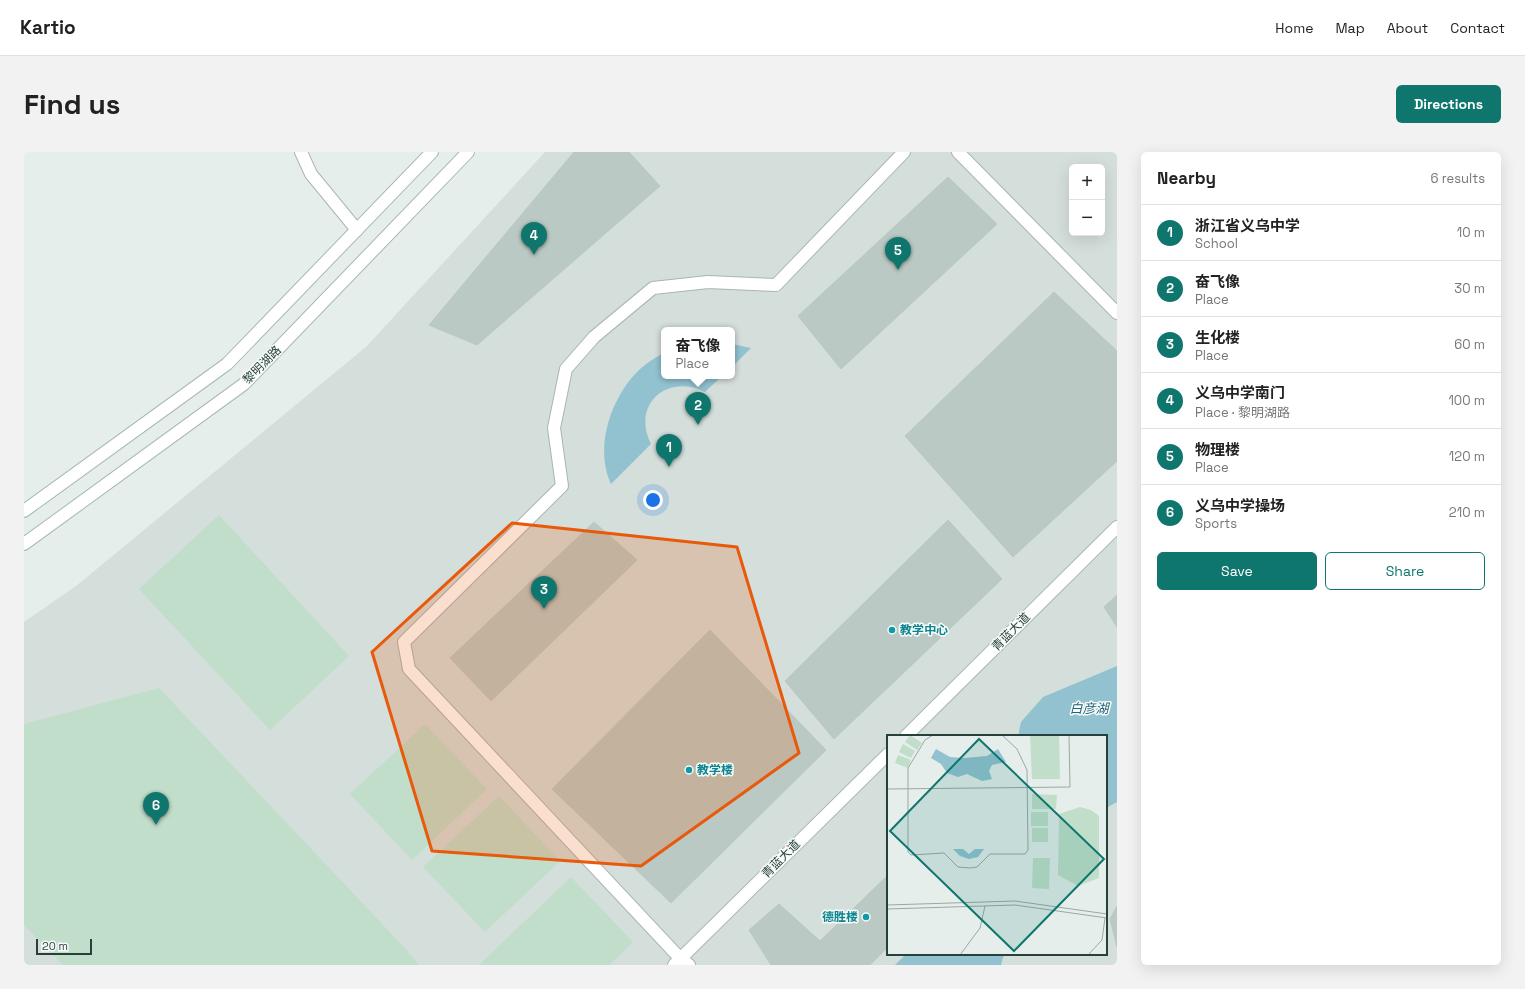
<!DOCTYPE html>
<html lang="en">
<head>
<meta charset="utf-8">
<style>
  :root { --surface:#fff; --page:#f2f2f2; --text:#222; --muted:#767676; --line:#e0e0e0; --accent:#0f766e }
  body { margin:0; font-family:"Space Grotesk","Noto Sans SC",sans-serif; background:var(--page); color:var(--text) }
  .controls { position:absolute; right:12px; top:12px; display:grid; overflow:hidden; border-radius:6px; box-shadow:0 4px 16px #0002 }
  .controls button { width:36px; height:36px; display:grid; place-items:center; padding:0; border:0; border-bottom:1px solid var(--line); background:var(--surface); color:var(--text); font:20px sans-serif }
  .scale { position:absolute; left:12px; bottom:10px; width:56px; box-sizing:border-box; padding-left:4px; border:2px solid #26403b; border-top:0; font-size:11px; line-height:14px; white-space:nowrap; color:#26403b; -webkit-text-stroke:3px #f7fbf9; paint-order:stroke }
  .you { position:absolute; left:629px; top:348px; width:14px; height:14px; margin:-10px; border:3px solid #fff; border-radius:50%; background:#1a73e8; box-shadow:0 0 0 6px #1a73e833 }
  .badge { display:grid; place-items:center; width:26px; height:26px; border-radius:50%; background:var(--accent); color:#fff; font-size:13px; font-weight:700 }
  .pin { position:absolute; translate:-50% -33px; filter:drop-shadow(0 1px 2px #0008) }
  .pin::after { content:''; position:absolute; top:21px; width:14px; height:12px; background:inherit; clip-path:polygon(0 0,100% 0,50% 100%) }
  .popup { position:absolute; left:637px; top:175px; width:74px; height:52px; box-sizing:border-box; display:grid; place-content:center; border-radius:6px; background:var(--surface); filter:drop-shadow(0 1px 3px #0005); font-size:13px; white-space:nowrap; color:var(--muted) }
  .popup b { font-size:15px; color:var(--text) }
  .popup::after { content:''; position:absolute; left:50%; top:100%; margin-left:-8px; border:8px solid transparent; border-top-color:var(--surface) }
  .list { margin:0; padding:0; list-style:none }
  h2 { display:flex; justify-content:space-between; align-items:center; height:52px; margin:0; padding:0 16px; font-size:17px }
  h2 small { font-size:13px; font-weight:400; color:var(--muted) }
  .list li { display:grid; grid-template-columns:26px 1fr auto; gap:12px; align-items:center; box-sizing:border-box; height:56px; padding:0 16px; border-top:1px solid var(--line) }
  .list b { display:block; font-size:15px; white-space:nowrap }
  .list p { margin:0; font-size:13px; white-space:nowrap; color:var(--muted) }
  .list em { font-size:13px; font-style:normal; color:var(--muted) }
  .actions { display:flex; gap:8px; padding:12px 16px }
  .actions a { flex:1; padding:9px 0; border:1px solid var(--accent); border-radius:6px; text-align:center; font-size:14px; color:var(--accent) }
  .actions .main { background:var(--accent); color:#fff }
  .map { position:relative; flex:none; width:1093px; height:813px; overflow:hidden; border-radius:6px }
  header { display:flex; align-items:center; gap:24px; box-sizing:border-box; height:56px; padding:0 20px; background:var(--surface); border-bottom:1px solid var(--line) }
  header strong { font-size:19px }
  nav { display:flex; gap:22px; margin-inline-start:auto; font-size:14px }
  .intro { display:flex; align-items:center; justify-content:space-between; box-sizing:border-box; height:96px; padding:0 24px }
  h1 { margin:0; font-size:28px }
  .button { padding:10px 18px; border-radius:6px; background:var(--accent); color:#fff; font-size:14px; font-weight:700 }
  main { display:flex; gap:24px; padding:0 24px }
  aside { flex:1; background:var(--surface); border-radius:6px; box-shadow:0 4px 16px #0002 }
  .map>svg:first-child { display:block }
  .built { fill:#d4deda; fill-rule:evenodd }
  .green { fill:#c1decb }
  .water { fill:#92c2d0 }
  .building { fill:#bbc9c4; stroke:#b9c8c3 }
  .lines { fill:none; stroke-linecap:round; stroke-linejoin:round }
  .street-casing { stroke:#a9b6b3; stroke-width:14 }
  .secondary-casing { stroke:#a5b9b4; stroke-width:14 }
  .street { stroke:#fff; stroke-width:12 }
  .secondary { stroke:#fff; stroke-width:12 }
  .marked { fill:#e8590c; fill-opacity:0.2; stroke:#e8590c; stroke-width:3; stroke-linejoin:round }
  .culture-dot { fill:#0f9aa8; stroke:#f7fbf9; stroke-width:1.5 }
  .labels { text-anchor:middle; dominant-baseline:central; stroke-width:3; stroke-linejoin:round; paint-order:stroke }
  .street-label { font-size:12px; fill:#26403b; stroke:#f7fbf9 }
  .culture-label { font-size:12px; font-weight:bold; fill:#0d838f; stroke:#f7fbf9; text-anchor:start }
  .water-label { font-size:13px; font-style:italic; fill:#22657a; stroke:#f7fbf9 }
  .inset-road { fill:none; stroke:#99a8a5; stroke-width:1 }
  .view { fill:#0f766e; fill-opacity:0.15; stroke:#0f766e; stroke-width:2 }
  .inset-edge { fill:none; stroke:#26403b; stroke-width:2 }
</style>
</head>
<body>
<header>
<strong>Kartio</strong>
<nav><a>Home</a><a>Map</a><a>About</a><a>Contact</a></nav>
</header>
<div class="intro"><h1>Find us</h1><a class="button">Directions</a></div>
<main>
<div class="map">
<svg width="1093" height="813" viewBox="0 0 1093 813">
  <rect width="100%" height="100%" fill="#e6eeeb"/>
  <path class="built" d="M521,0H1093V813H0V470L52,434L342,195ZM1048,15H1078V81H1048ZM640,178H708V224H640ZM864,584H1082V802H864Z"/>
  <path class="green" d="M195,363L325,504L246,578L115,437Z
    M135,536L379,794L395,813H39L0,773V572Z
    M401,572L463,637L388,708L326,642Z
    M475,644L536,709L461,780L399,715Z
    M547,725L609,790L585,813H455Z"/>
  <path class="water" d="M708,192L727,196L708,215Z
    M639,201L640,224H698L681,240C643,221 607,253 627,292L587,332C570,295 587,246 614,219C621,212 631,206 639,201Z
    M1093,514V650L1082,656V584H994L997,570L1019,545Z
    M882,802H980L977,813H871Z"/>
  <path class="building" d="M550,0H605L636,34L453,193L405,173Z
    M924,25L973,72L817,217L774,164Z
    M1030,140L1093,199V309L989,405L881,284Z
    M924,368L978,427L810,587L761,529Z
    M570,370L613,408L467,549L426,506Z
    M1093,443V475L1080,455Z
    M686,478L802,598L647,751L528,637Z
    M864,723V795L846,813H747L725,778L755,752L796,789Z
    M1093,754V795L1086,767Z"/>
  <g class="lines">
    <defs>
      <path id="street" d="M277,0L287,22L333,78
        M934,0L1093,161
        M882,584L1093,375
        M650,813L864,602
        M665,813L653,803L385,517L380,490L538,334L530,276L542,217L570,185L629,136L684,130L752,133L880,0"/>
      <path id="secondary" d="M0,359L203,212L408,0
        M0,392L220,232L444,0"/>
    </defs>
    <use href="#street" class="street-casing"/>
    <use href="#secondary" class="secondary-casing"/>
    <use href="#street" class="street"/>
    <use href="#secondary" class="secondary"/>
  </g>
  <path class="marked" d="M488,371L713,395L775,601L617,714L408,699L348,500Z"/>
  <g class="culture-dot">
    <circle cx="868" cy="478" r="4"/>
    <circle cx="665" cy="618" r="4"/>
    <circle cx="842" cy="765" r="4"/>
  </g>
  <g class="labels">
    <g class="street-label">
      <text transform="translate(238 213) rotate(-45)">黎明湖路</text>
      <text transform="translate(987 480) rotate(-45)">青蓝大道</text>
      <text transform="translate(757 707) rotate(-45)">青蓝大道</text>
    </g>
    <g class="culture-label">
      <text x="876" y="478">教学中心</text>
      <text x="673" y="618">教学楼</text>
      <text x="834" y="765" text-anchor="end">德胜楼</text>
    </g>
    <g class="water-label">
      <text x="1065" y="556">白彦湖</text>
    </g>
  </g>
  <g transform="translate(863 583)">
    <rect width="220" height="220" fill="#e6eeeb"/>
    <path d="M23,0L35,8L30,15L18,7ZM143,0H172L173,44H145ZM16,9L28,16L24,23L12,17ZM11,20L24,25L21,33L8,28ZM145,59L170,60L169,74H145ZM193,72L204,75L212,81V143L191,151L171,140L172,84V79ZM144,77H161V91H144ZM145,93H161V107H145ZM146,123H163L162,154L145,153Z" fill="#c1decb"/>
    <path d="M49,14L63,22L77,23L100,21L111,14L119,27L105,30L102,36L105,44L101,45L95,46L80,39L71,42L60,38L54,29L44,23ZM66,114H76L82,119L88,114H97L91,122L82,124L73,121Z" fill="#92c2d0"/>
    <path class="inset-road" d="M46,0L38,5L21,33V117L24,120L57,118L71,132L83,133L90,132L103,119H138L141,115L140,35L130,14L115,0M0,54L183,52L182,0M0,170L128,166L220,179M0,174L128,170L220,183M73,220L93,193L98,171M201,220L215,205L218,183"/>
    <path class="view" d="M92,4L217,124L127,216L3,96Z"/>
    <rect width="220" height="220" class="inset-edge"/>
  </g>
</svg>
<div class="controls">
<button>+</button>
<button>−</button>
</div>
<div class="scale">20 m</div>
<div class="you"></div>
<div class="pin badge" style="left:645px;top:315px">1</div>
<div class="pin badge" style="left:674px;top:273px">2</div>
<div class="popup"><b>奋飞像</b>Place</div>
<div class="pin badge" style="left:520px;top:457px">3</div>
<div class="pin badge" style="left:510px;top:103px">4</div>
<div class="pin badge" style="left:874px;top:118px">5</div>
<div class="pin badge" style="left:132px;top:673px">6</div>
</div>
<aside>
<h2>Nearby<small>6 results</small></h2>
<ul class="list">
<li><span class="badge">1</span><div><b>浙江省义乌中学</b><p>School</p></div><em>10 m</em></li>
<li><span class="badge">2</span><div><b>奋飞像</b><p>Place</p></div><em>30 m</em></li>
<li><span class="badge">3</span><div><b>生化楼</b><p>Place</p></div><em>60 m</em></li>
<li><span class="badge">4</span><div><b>义乌中学南门</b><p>Place · 黎明湖路</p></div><em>100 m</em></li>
<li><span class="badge">5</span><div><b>物理楼</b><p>Place</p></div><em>120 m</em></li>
<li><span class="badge">6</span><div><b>义乌中学操场</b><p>Sports</p></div><em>210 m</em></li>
</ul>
<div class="actions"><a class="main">Save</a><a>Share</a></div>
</aside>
</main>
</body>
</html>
